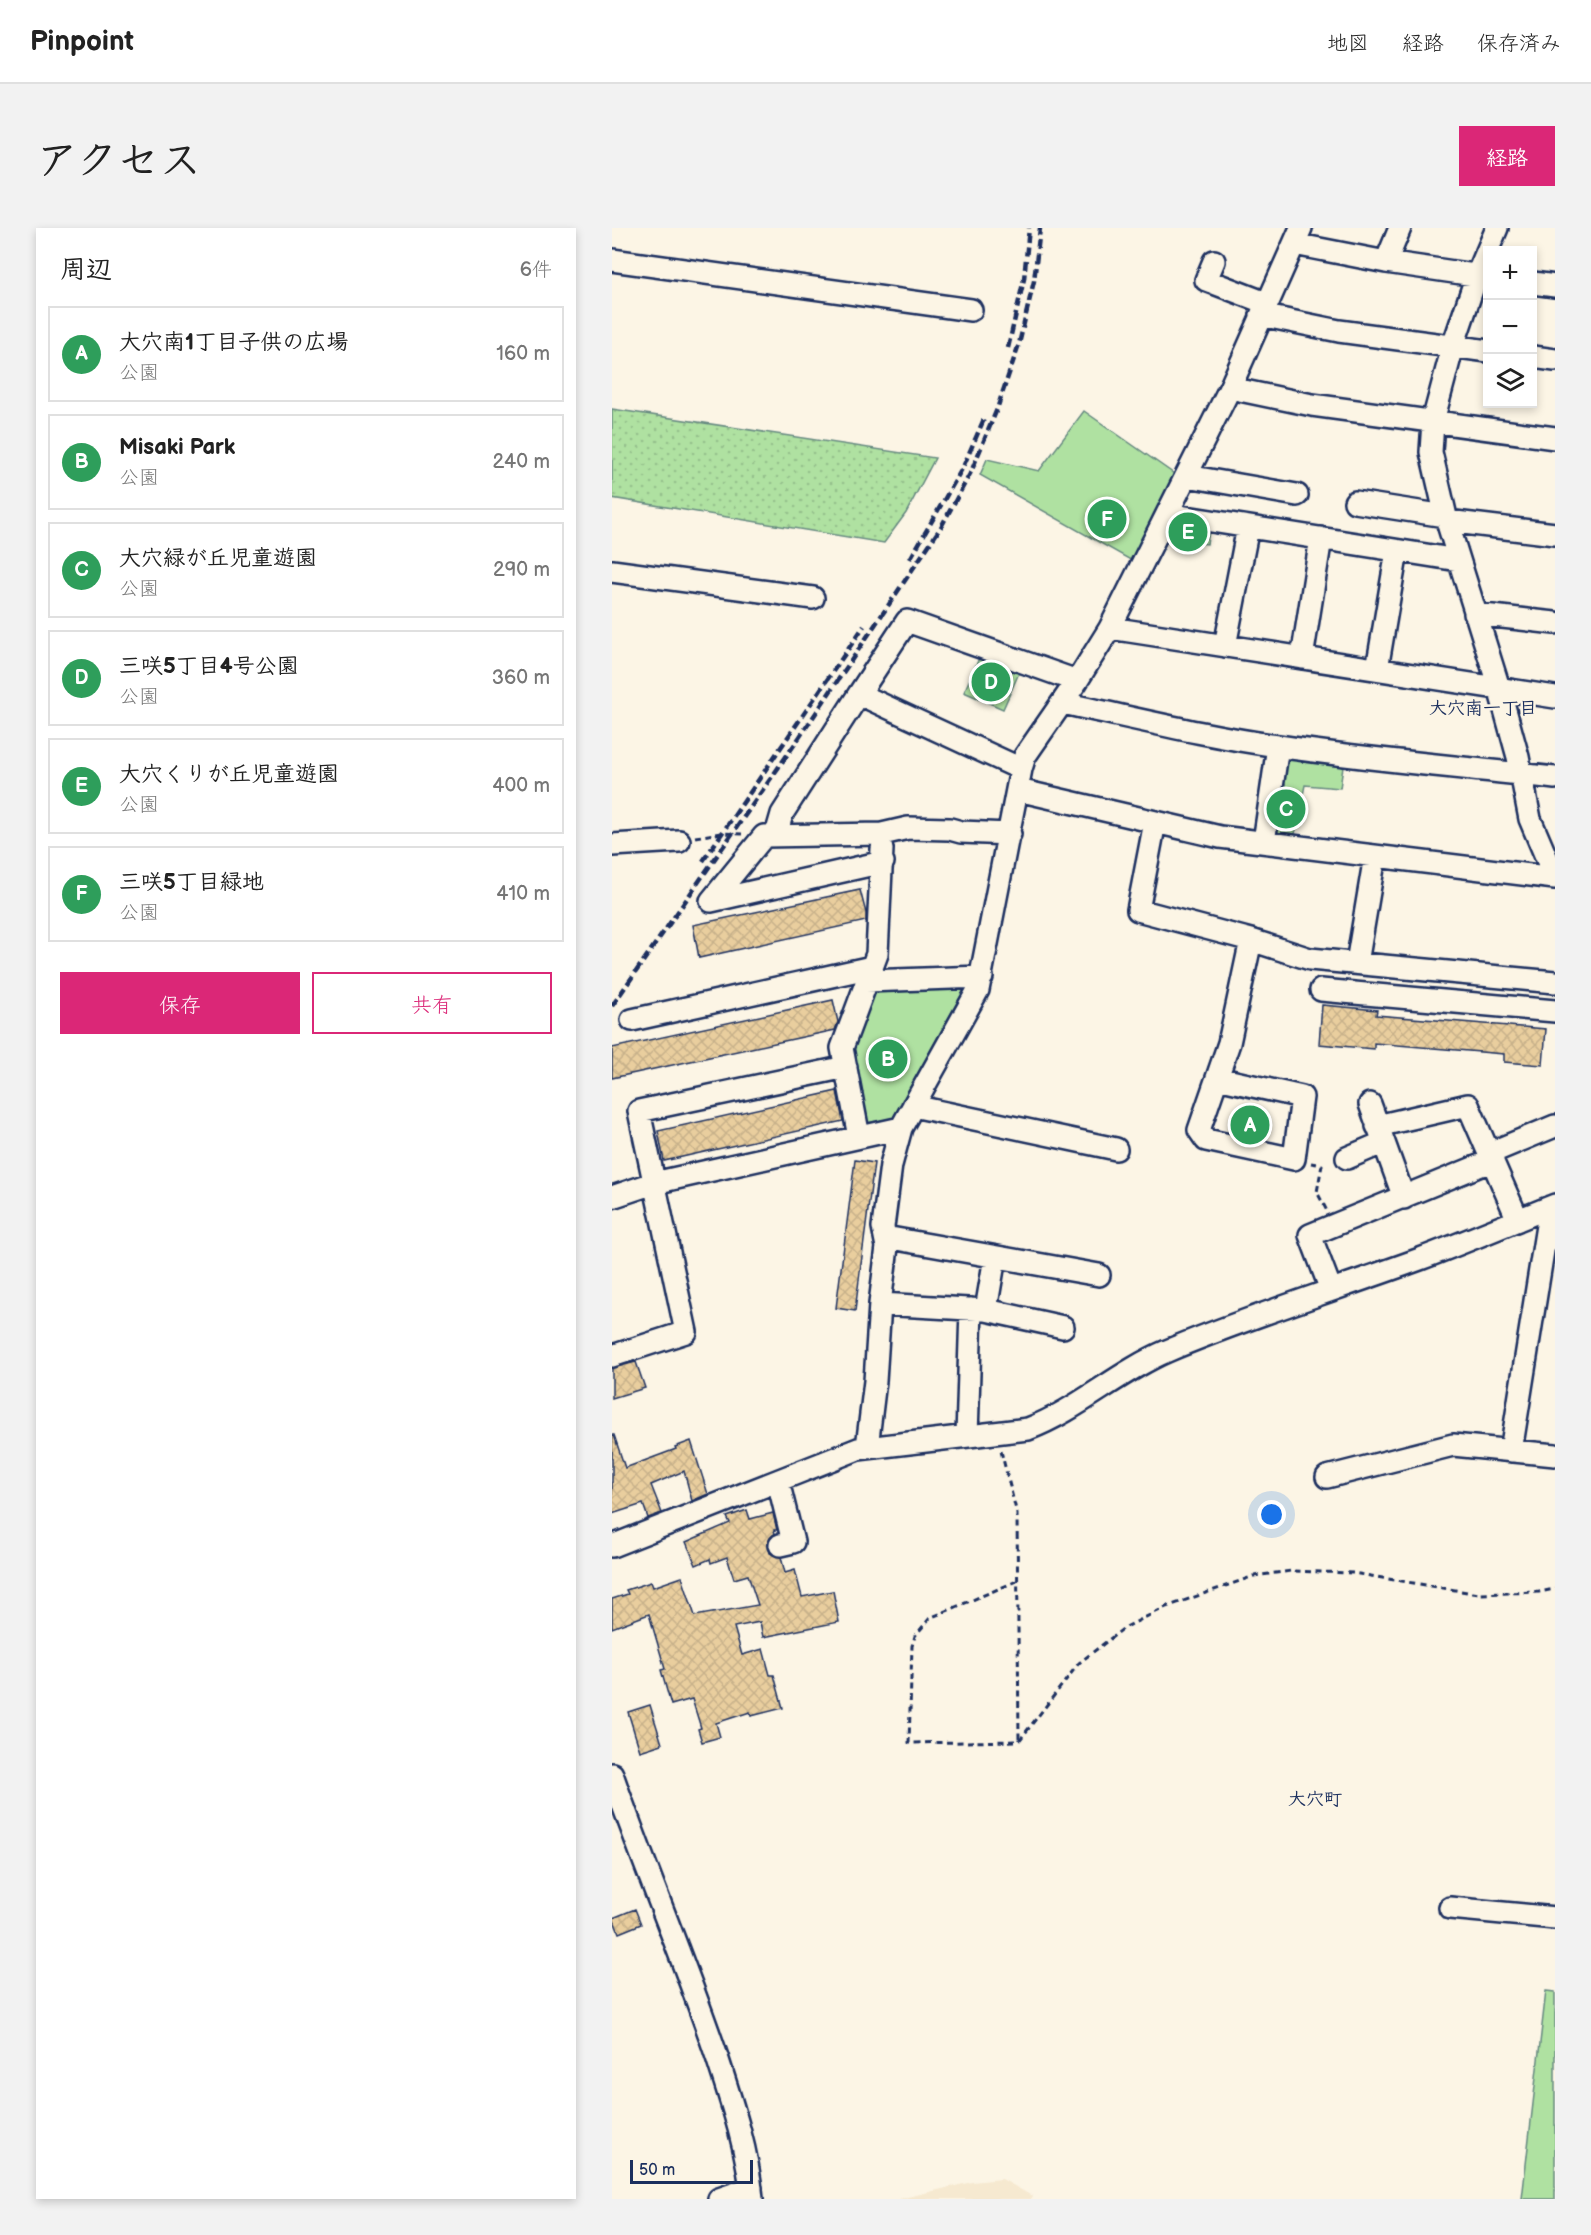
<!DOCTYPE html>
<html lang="ja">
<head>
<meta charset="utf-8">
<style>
  :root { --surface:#fff; --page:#f2f2f2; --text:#222; --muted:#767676; --line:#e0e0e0; --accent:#db2777 }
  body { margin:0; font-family:"Balsamiq Sans","Klee One",sans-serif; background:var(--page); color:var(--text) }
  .controls { position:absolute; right:18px; top:18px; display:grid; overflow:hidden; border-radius:0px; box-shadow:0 3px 9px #0003 }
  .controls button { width:54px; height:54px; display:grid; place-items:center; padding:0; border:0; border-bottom:2px solid var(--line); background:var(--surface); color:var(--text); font:30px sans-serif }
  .scale { position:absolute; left:18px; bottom:15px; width:123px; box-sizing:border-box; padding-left:6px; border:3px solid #1b2f5e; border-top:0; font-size:16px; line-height:21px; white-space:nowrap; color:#1b2f5e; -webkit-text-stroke:4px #fcf5e5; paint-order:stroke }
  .you { position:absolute; left:660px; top:1287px; width:21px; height:21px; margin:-15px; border:4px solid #fff; border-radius:50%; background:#1a73e8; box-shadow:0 0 0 9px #1a73e833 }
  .badge { display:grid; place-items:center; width:39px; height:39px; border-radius:50%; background:var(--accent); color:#fff; font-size:20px; font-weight:700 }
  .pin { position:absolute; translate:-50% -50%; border:3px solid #fff; box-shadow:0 2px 6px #0006 }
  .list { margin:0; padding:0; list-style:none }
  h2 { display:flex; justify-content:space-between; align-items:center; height:78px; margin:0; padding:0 24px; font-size:26px }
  h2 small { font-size:20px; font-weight:400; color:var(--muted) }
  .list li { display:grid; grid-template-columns:39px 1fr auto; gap:18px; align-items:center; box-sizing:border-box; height:96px; margin:0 12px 12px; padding:0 12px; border:2px solid var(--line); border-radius:0px }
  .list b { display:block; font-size:22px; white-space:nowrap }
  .list p { margin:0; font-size:20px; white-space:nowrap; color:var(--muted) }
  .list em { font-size:20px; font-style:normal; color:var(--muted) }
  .actions { display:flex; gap:12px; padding:18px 24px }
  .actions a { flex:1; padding:14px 0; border:2px solid var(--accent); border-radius:0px; text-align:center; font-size:21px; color:var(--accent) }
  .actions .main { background:var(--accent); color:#fff }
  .icon { flex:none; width:33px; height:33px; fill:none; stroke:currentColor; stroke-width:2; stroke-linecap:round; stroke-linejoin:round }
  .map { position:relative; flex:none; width:943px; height:1971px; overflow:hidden; border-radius:0px }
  header { display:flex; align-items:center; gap:36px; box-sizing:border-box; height:84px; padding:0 30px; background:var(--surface); border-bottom:2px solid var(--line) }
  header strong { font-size:28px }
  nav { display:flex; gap:33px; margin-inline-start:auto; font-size:21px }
  .intro { display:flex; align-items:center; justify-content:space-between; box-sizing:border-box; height:144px; padding:0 36px }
  h1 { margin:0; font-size:42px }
  .button { padding:15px 27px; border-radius:0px; background:var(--accent); color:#fff; font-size:21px; font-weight:700 }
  main { display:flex; gap:36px; padding:0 36px }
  aside { flex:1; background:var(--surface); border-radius:0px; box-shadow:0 3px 9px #0003 }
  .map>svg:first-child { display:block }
  .built { fill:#f6e9d0 }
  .grass { fill:url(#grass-dots); stroke:#658880; stroke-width:1.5 }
  .park { fill:#afe1a1; stroke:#658880; stroke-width:1.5 }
  .building { fill:url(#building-cross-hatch); stroke:#1b2f5e; stroke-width:1.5 }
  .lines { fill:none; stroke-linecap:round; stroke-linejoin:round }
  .minor-casing { stroke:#1b2f5e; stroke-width:26 }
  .path { stroke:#1b2f5e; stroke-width:3; stroke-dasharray:6 4.5; stroke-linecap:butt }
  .minor { stroke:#fcf5e5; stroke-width:21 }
  .rail { stroke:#1b2f5e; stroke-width:4.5; stroke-dasharray:9 4.5; stroke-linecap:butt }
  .labels { text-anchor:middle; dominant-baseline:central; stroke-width:5; stroke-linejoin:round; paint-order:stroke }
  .neighbourhood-label { font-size:18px; font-weight:bold; fill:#1b2f5e; stroke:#fcf5e5 }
</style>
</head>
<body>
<header>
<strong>Pinpoint</strong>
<nav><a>地図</a><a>経路</a><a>保存済み</a></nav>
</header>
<div class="intro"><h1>アクセス</h1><a class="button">経路</a></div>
<main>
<aside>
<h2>周辺<small>6件</small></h2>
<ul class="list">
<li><span class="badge" style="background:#2e9e5b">A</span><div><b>大穴南1丁目子供の広場</b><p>公園</p></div><em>160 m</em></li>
<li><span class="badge" style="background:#2e9e5b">B</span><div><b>Misaki Park</b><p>公園</p></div><em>240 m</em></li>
<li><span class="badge" style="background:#2e9e5b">C</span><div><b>大穴緑が丘児童遊園</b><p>公園</p></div><em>290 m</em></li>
<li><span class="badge" style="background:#2e9e5b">D</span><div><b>三咲5丁目4号公園</b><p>公園</p></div><em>360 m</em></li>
<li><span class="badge" style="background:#2e9e5b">E</span><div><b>大穴くりが丘児童遊園</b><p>公園</p></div><em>400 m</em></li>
<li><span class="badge" style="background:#2e9e5b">F</span><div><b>三咲5丁目緑地</b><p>公園</p></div><em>410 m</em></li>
</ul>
<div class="actions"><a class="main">保存</a><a>共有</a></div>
</aside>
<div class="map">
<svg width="943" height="1971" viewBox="0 0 943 1971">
  <defs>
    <pattern id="grass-dots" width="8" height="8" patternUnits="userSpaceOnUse" patternTransform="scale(1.5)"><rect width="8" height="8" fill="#afe1a1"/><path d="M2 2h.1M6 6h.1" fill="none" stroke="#96c18d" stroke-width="1.8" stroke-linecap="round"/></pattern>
    <pattern id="building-cross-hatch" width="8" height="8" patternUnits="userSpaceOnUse" patternTransform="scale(1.5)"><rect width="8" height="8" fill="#e9ce9e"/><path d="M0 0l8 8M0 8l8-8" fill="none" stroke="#c7b18a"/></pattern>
  </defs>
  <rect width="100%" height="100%" fill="#fcf5e5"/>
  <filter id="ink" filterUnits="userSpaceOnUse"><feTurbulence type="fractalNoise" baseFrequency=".0167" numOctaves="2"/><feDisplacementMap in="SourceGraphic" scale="12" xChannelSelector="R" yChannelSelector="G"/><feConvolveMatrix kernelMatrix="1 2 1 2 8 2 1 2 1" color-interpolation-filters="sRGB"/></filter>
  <g filter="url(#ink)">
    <path class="built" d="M390,1951L420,1968L418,1971H287L360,1954Z"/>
    <path class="grass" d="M0,181L323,230L294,285L272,315L0,270Z"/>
    <path class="park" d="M472,183L565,248L522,334L368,247L375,231L427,243Z
      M557,296L598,297L595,316L552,311Z
      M368,428L407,445L391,481L352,464Z
      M668,529L732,532L728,560L693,557L682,611L664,608L658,603Z
      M349,756L353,760L281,890L255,895L251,890L235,823L257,758Z
      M632,882L651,887L644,912L625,907Z
      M934,1763L943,1764V1971H910Z"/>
    <path class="building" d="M248,662L254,685V693L87,730L81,697Z
      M221,772L226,794L223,802L0,850V820Z
      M710,777L765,782L764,787L934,801L931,837L892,834V826L762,815V821L707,816Z
      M225,863L231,893L52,933L46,903Z
      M243,932L262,935L243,1083L224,1080Z
      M24,1134L33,1160L0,1170V1140Z
      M0,1207H2L13,1240L64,1221L63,1219L79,1213L96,1266L80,1273L72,1243L39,1257L50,1285L36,1290L31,1276L0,1286Z
      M135,1282L138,1291L161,1285L165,1302H162L163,1306L156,1314L158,1325L169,1329L173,1345L183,1342L190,1369L221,1363L227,1394L151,1409L148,1394L122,1399L130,1427L151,1421L158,1447H162L171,1480L139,1488L138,1484L104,1495L108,1509L90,1514L86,1501L89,1500L80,1471L59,1477L49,1442L53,1441L37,1386L0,1400V1371L16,1366L14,1362L39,1354L41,1359L70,1349L83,1388L146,1377L136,1347L122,1351L115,1329L99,1335L98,1331L84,1337L74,1314L118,1295L115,1289Z
      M38,1477L50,1516L28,1523L16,1484Z
      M23,1681L29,1696L7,1705L1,1690Z"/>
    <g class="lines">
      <defs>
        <path id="minor" d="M885,0L865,47L841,118L821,193L819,224L835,293L887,460L906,529L918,591L943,650
          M682,16L774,34L876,49
          M0,32L359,82
          M602,33L594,52L654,75
          M774,34L788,0
          M921,55L943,58
          M649,87L727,103L876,123
          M921,129L943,132
          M618,160L700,177L943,210
          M575,248L685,267
          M743,274L833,288
          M555,286L846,332
          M835,293L943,306
          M0,343L201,370
          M863,386L943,395
          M498,400L943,469
          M613,418L636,299
          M690,430L709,310
          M765,441L785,323
          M450,475C522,490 593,508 666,518C758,532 851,539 943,550
          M409,541L247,466L295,393L465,453
          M406,562L608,609L943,650
          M543,594L526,682L639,712L698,731L943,754
          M167,608L166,600L170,586L247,466
          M652,614L666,518
          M0,617L67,613
          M271,634L99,673L152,608L270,606L296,600L338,601L349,604L398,606
          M745,735L763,628
          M254,753L370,749
          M709,762L943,783
          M20,792L260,739
          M605,850L690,869L682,931L594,912L587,902L617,815L639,712
          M758,876L792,970
          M301,878L504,921
          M765,898L856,877L906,992
          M247,909L230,820L265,726L270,621
          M878,925L943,898
          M735,930L770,915
          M0,969L42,955L289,900
          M273,1009L487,1047
          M719,1062L698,1007L881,932
          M268,1076L374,1082L451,1099
          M374,1082L383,1029
          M0,1128L74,1104L27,883L234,839
          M355,1208L359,1081
          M255,1219L263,1153L268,1076L275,1019L271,999L279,937L289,900L366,762L409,541L413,528L465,453L498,400L618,160L689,0
          M899,1223L938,979
          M715,1249L841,1217L943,1227
          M166,1253L181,1314L168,1317
          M0,1318L246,1221L416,1201C466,1182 506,1144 555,1123C638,1088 723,1062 808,1031C853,1014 898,995 943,977
          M0,1546C33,1641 73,1734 105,1829C120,1875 136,1923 140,1971
          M838,1680L943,1690
          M107,1971L139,1960"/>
      </defs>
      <use href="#minor" class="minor-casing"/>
      <path class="path" d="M83,609L110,605L130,606
        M699,935L710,937L705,964L715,983
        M389,1223L405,1286L407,1511
        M405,1353L318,1390L303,1408L300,1418L297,1515L407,1513L467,1435L512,1400L554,1379L642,1348L679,1343L741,1345L867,1366L927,1364L943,1361"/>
      <use href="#minor" class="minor"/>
      <path class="rail" d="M396,120L412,51L417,0
        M298,331L351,239L372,191
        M91,633L252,398
        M0,778L187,510L329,299L359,244L385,181L407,116L422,53L428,0"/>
    </g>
  </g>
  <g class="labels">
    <g class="neighbourhood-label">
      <text x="871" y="480">大穴南一丁目</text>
      <text x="703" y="1571">大穴町</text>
    </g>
  </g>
</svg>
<div class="controls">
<button>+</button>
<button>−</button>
<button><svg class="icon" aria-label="layers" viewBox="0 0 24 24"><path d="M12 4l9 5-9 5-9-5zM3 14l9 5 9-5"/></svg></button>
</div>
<div class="scale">50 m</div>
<div class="you"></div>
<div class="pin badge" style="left:638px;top:897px;background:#2e9e5b">A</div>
<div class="pin badge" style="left:276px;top:831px;background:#2e9e5b">B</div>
<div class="pin badge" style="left:674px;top:581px;background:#2e9e5b">C</div>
<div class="pin badge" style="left:379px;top:454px;background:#2e9e5b">D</div>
<div class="pin badge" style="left:576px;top:304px;background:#2e9e5b">E</div>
<div class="pin badge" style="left:495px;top:291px;background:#2e9e5b">F</div>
</div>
</main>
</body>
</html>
